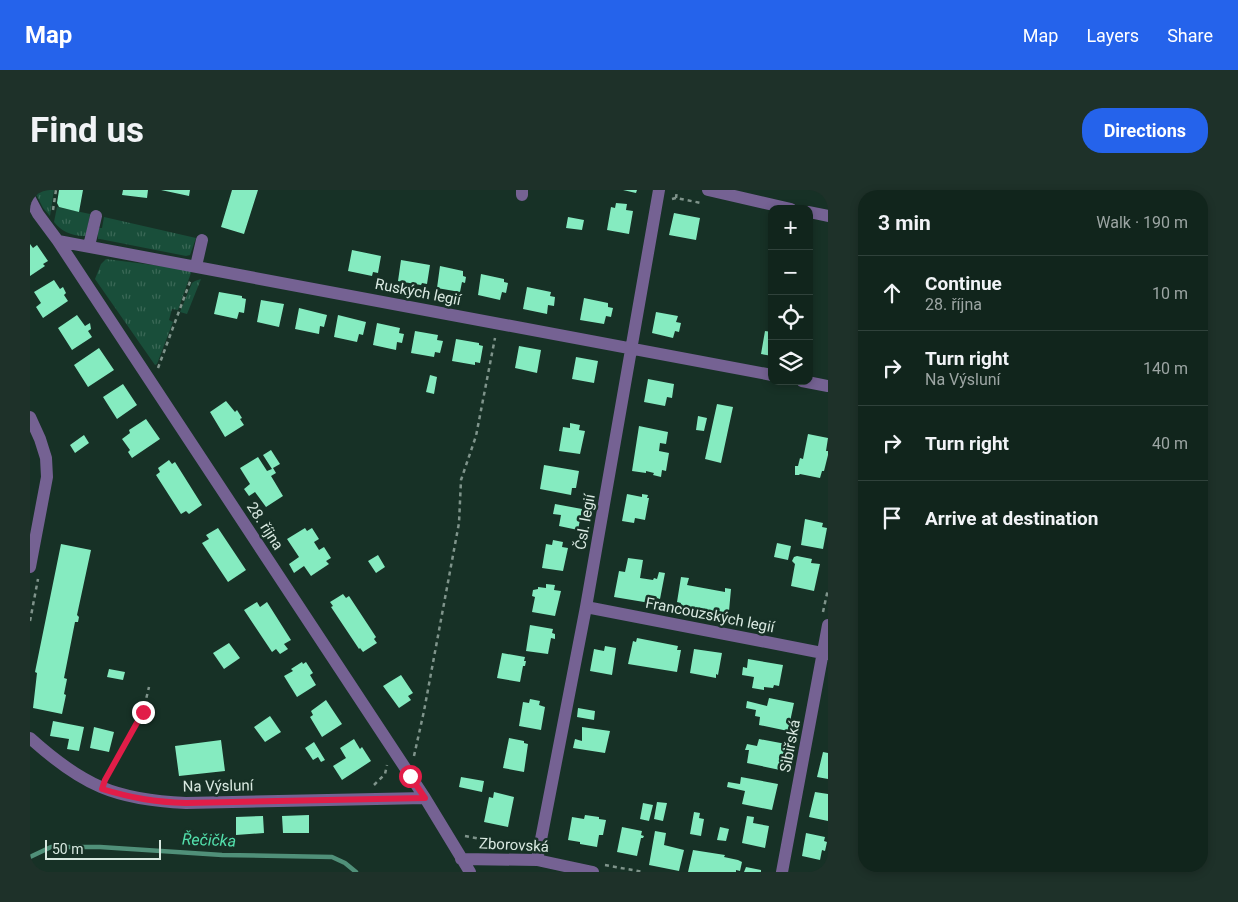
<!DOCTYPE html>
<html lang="en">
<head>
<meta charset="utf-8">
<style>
  :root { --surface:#11251c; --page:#1e3129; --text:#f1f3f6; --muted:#9ca5a3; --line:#30423b; --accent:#2563eb }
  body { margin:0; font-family:Roboto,sans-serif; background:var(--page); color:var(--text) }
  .controls { position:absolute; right:15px; top:15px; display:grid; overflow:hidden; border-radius:10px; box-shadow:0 2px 8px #0003 }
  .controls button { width:45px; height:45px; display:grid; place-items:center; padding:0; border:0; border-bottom:1px solid var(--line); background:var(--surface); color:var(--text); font:25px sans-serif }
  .scale { position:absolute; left:15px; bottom:12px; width:116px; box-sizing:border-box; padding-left:5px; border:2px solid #d9e9e1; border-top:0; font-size:14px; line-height:18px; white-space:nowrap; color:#d9e9e1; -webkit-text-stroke:4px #173126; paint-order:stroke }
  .stop { position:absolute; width:15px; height:15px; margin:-11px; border:4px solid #e11d48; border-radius:50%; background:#fff }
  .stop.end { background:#e11d48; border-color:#fff; box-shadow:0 1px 5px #0008 }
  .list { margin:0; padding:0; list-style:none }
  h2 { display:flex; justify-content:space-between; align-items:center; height:65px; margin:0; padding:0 20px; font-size:21px }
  h2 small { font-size:16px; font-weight:400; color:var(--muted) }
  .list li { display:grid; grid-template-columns:32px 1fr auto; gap:15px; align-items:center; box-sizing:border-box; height:75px; padding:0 20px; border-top:1px solid var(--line) }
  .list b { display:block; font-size:19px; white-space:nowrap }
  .list p { margin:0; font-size:16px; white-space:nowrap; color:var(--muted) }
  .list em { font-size:16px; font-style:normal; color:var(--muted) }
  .icon { flex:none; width:28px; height:28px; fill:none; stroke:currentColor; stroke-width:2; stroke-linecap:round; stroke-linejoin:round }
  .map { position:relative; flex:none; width:798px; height:682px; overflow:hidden; border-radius:20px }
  header { display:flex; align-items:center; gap:30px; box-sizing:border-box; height:70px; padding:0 25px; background:var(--accent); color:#fff }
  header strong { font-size:24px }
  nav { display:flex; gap:28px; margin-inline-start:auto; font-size:18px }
  .intro { display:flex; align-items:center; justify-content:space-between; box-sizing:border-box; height:120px; padding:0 30px }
  h1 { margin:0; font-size:35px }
  .button { padding:12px 22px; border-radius:20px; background:var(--accent); color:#fff; font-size:18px; font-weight:700 }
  main { display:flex; gap:30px; padding:0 30px }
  aside { flex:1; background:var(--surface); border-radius:20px; box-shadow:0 2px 8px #0003 }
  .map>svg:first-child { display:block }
  .grass { fill:url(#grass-tufts) }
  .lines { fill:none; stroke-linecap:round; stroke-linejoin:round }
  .stream { stroke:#509079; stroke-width:4.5 }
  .building { fill:#85ebc0 }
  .path { stroke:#7f948b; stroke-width:2.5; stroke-dasharray:4 4; stroke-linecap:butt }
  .minor { stroke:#756293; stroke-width:12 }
  .route { stroke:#e11d48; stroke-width:6 }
  .labels { text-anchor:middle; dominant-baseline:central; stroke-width:5; stroke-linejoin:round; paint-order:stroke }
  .street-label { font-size:15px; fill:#d9e9e1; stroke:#173126 }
  .water-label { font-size:16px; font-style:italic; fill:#53e0ac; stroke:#173126 }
</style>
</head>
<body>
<header>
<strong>Map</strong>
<nav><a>Map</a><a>Layers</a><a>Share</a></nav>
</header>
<div class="intro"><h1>Find us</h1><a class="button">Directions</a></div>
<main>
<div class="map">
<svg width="798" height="682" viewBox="0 0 798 682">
  <defs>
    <pattern id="grass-tufts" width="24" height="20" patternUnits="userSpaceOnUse" patternTransform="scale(1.25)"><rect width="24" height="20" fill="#194e3a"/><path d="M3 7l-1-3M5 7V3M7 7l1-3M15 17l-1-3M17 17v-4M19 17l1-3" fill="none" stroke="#3a6856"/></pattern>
  </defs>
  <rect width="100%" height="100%" fill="#173126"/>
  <path class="grass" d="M4,0H24L20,26L13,18Z
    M27,17L60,24L56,46C43,47 31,41 24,32Z
    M74,27L166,48L160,65L156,66L70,49H68V38H72Z
    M76,69L162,80L148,120L142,119L139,130L143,132L127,174L125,175L65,89L71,74Z
    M171,89L157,124L150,122L162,93L165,91Z"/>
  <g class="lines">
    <path class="stream" d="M0,667L21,657H70L192,665L302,667L315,673L326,682"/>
  </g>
  <path class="building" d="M29,0H53L49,22L29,17L27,13Z
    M93,0H118L117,8L92,5Z
    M131,0H160L159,6Z
    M202,0H228L214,44L191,37Z
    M593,0H607L606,3Z
    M586,13L597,14L596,20L603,21L599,44L577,40L581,17L585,18Z
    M644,23L670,28L666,50L639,45Z
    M538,27L554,30L552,40L536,38Z
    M0,54L3,58L7,55L18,71L13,74L15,76L0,86Z
    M322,60L351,66L348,83L343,82L342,86L318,81Z
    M371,70L400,75L397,94L392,93L391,95L368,91Z
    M410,76L433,81V86L436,87L435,93L432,92L430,102L407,98Z
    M451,84L474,89V92L478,93L476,103L472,102L470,110L448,105Z
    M24,90L30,99L33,97L36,103L34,105L38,111L13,128L6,117L11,113L4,102Z
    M497,97L521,102L520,106L525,107L524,116L518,115L517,124L493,119Z
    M189,102L212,106V108L216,109L214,123L209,122L207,129L184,124Z
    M554,108L578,113V117L583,118L581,127L576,126L574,134L550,130Z
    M231,110L254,114L249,137L227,132Z
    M269,118L297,125L294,137L290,136L289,144L265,139Z
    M626,122L648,126L646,132L651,133L649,142L645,141L643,148L622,143Z
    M47,125L55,136L60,133L61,139L58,141L62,147L42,160L28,138Z
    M308,125L336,132L333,145L329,144L327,152L304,147Z
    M347,133L370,138L369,143L374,144L372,153L367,152L366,160L343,155Z
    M385,141L408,145L407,150L413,151L410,163L405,162L404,167L381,163Z
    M735,141L742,142V166L731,164Z
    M426,149L449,153V155L453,156L450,173L445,172V175L422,171Z
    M489,156L511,160L507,183L485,178Z
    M69,158L84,180L58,197L44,175Z
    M546,167L568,171L564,193L542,189Z
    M400,185L407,187L404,204L396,202Z
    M618,189L644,194L642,208L637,207L635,216L614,212Z
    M93,194L107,215L87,229L73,207Z
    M196,211L205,222L207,220L212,228L210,229L214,235L195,247L180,222Z
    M687,214L703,217L691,273L675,269Z
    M668,226L677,228L674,241L666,240Z
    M116,229L130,249L102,268L98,262L100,260L92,249L100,243L99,240Z
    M540,233L550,235L549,240L555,241L550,264L529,261L533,237L540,238Z
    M609,236L638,242L636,254L630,253L629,261L639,263L636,281L632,280L631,287L623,285L624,283L616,281V283L602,281Z
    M778,244L798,248L796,261H798V265L794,281H792L790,288L770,284L769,285H765V276H768L770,268L773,269Z
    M54,245L59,253L45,263L40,255Z
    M241,260L250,274L243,278L246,283L241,286L253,306L236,317L225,302L219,306L214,299L220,294L210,278L228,267L237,281L242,279L233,265Z
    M139,270L142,274L145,272L172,315L159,324L156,321L151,324L126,285L130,282L128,278Z
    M514,275L549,281L546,298H542L541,305L510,299Z
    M597,304L612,307V304L618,305L617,308H619L615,330L605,328L604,333L592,331Z
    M525,314L552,319L548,340L529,336L531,325L523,324Z
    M775,329L793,333L792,337L797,338L793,359L771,355Z
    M188,338L216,380L198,392L172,353L179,349L176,345Z
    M275,338L277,341L282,338L289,349L284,352L289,360L294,357L301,368L296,371L299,374L281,386L274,376L264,383L259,374L269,367L257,349Z
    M523,350L533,352L532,357L538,358L533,381L512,378L516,354L522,355Z
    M747,353L761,356L758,370L744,367Z
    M31,354L61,360L47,425L49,427L48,432H45L34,488L37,489L34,504L36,505L32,524L3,518L7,483L5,482Z
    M348,365L355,377L346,383L338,371Z
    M767,366L782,369L781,373L790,374L784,401L761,396L765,374L762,371L764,367Z
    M598,368L613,370L610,388L623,390L624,388L627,389L629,382L635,383L630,409L627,408L626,414L584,407L589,381L595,382Z
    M651,387L659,388L657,395L695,402V398L701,399L699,421H695L694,427L650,419L651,413L647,412Z
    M516,394L525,395L524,400L531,401L525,426L502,422L505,407L502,406L503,400L508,399V397L516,398Z
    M313,404L316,408L319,406L346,447L344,449L347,453L333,462L330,458L329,459L301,417L303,416L300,412Z
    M227,412L230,417L237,412L261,450L254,454L258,459L250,464L246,459L242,462L214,420Z
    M500,435L523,439L522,443L525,444V449L521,448L518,464L496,461Z
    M607,448L648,456L647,460H651L647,482L598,474L603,451L606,452Z
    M199,453L210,468L194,479L183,463Z
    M575,456L586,458L582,485L560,481L564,459L574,461Z
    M664,459L692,463L688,485L686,484V488L660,483Z
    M472,463L495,467L494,471H496L495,476H493L490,492L467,488Z
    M718,469L753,475L749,496L744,495L743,498L734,497V500L722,498L724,487L712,485L713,477L717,478Z
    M272,472L273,474L276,472L283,483L280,485L286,495L267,507L254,486L263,481L261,479Z
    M79,479L95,482L93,490L77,487Z
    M371,485L383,503L378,506L381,510L369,518L353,496Z
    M739,508L764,513L758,541L729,535L730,527L725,526L726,520L716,518L717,511L737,516Z
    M500,509L510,511L509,515L515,517L511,540L489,536L493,512L499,513Z
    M296,510L312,534L292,547L280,527L283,525L281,521Z
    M548,518L565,521L564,530L547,527Z
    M240,526L251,542L235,552L224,537Z
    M23,531L54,537L49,561L37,559L39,549L20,546Z
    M64,537L84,542L79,562L60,558Z
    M552,537L580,541L575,563L543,558L545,549L552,551Z
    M479,548L494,551V553L498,554L494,582L473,578Z
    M324,549L330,559L332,557L341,571L312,590L303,576L316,568L310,558Z
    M729,549L756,554L750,580L717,573L719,560H715L717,554L727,556Z
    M191,550L195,581L149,586L145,556Z
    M284,552L295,570L291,572L288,567L283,570L275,558Z
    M793,562L798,563V589L787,587Z
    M431,587L454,591L452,602L429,597Z
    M711,587L748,594L742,620L712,614L715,601L697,597L698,592L710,594Z
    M464,602L484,607L478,637L454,632L459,607L463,608Z
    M785,602L798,604V631L779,627Z
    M627,612L637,613L633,631L624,629Z
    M613,613L623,615L619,631L610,629Z
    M664,622L670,623L669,628L674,629L671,646L660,644Z
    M279,625V643H253L252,626Z
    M555,625L569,627V629L576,630L573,645H569L567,657L550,654V652L538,650L542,627L554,629Z
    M233,626L234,643L206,645V627Z
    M717,626L724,627L723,633L739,636L735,658L712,653Z
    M592,637L612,641L611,645L614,646L613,648H611L607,666L587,662Z
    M690,637L699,639L696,651L687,650Z
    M625,641L636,643L634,655L654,660L649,681L619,675Z
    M776,643L795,647L794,651L797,652L795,661L792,660L790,670L772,666Z
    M663,660L695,665L694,667L708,670L712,672L710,681L706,680V682H658Z
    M716,677L731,680V682H714Z"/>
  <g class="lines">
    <path class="path" d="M646,8L647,0
      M642,9L646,8L671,13
      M23,20L26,0
      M128,178L161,89
      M793,422L798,399
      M0,431L8,389
      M384,566L394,521L429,333L431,290L446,246L465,148
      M77,586L113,522L119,497
      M344,595L355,584L357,575
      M435,646L476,654
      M575,675L613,682"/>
    <path class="minor" d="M678,0L761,19
      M492,5V0
      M0,9L8,24L28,51L395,608L440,682
      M779,22L798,26
      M28,51L742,185
      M59,56L66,26
      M166,76L172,50
      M772,191L798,196
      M0,227L10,249L16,268L17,287L0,377
      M556,417L798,464
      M0,548C52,595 85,610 156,613L395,608
      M431,669L507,670L563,682
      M507,670L556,417L629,0
      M752,682L798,435"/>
  </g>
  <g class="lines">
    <path class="route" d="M113,522L75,590L72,599C102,608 124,612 156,613L395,608L380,586"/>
  </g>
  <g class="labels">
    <g class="street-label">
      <text transform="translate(388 102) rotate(11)">Ruských legií</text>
      <text transform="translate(555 332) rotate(-80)">Čsl. legií</text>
      <text transform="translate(235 336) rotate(57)">28. října</text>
      <text transform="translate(680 425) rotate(11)">Francouzských legií</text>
      <text transform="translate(760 556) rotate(-79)">Sibiřská</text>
      <text transform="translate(188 596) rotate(-1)">Na Výsluní</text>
      <text transform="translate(484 655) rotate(3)">Zborovská</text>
    </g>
    <g class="water-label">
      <text transform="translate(179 650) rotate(2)">Řečička</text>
    </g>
  </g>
</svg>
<div class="controls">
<button>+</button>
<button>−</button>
<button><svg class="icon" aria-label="locate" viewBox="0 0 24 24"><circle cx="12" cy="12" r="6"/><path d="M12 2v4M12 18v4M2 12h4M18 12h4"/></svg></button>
<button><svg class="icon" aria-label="layers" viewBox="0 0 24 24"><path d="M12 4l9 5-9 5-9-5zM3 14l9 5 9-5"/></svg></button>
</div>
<div class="scale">50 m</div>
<div class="stop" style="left:380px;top:586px"></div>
<div class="stop end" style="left:113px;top:522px"></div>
</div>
<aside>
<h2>3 min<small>Walk · 190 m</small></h2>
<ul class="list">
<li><svg class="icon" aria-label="ahead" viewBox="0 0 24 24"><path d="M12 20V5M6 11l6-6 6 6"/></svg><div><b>Continue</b><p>28. října</p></div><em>10 m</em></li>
<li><svg class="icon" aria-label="right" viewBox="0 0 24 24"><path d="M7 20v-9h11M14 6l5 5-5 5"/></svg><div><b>Turn right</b><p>Na Výsluní</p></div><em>140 m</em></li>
<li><svg class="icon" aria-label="right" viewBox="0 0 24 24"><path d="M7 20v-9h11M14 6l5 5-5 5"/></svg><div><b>Turn right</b></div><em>40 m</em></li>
<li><svg class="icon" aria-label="arrive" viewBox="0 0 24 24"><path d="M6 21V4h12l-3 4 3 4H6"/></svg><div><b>Arrive at destination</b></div></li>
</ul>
</aside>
</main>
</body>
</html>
